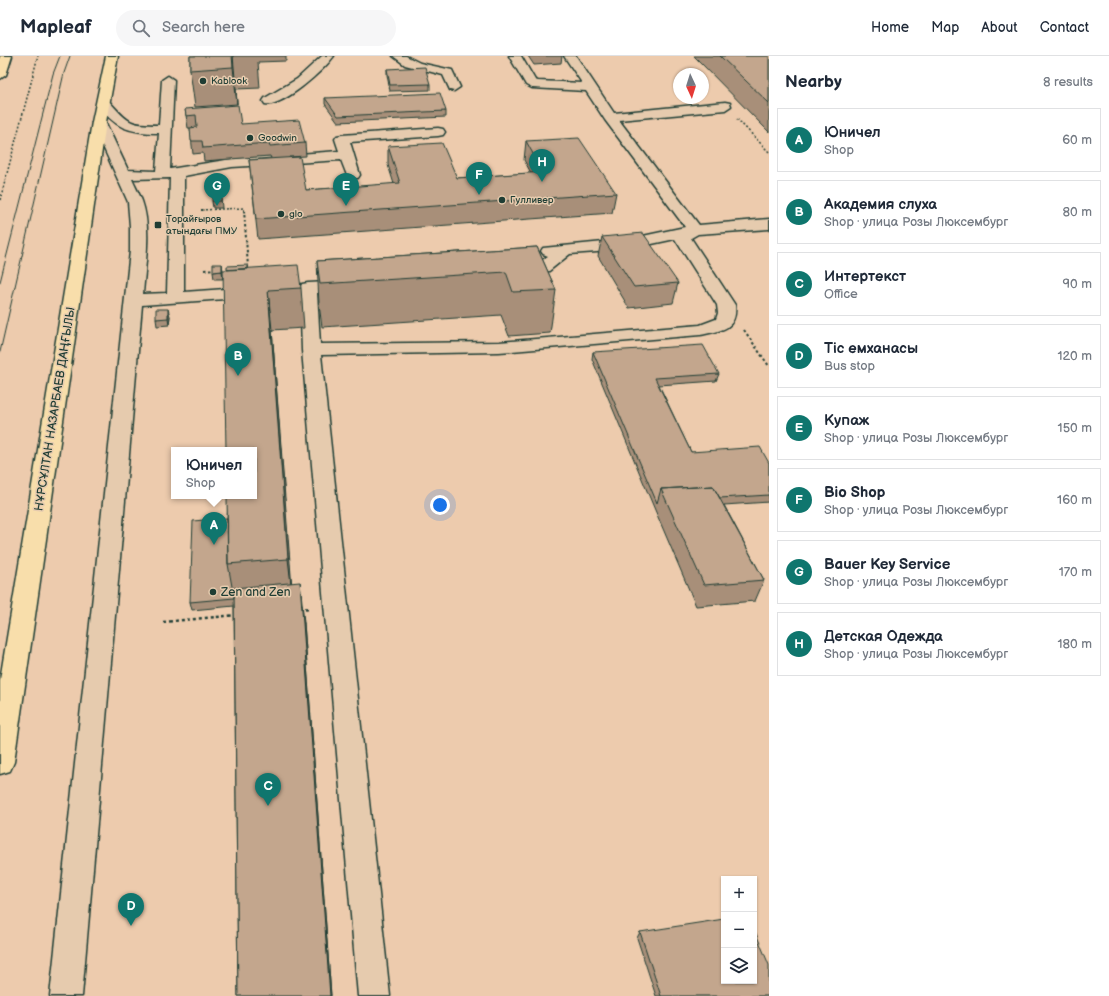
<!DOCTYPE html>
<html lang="en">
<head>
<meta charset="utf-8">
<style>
  :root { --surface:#fff; --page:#f6f6f7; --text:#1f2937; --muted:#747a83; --line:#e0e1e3; --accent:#0f766e }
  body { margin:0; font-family:"Balsamiq Sans",sans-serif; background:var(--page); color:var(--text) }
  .controls { position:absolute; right:12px; bottom:12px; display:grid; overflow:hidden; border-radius:0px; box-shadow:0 1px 3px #0004 }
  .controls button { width:36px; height:36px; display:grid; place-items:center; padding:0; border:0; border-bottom:1px solid var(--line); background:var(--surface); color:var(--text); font:20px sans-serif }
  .compass { position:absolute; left:673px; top:12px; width:36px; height:36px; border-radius:50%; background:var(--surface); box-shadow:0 1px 3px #0004; rotate:176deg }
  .you { position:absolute; left:440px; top:449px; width:14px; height:14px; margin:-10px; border:3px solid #fff; border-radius:50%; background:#1a73e8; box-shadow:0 0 0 6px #1a73e833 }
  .badge { display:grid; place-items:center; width:26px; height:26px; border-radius:50%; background:var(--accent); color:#fff; font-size:13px; font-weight:700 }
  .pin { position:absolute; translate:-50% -33px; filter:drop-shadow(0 1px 2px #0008) }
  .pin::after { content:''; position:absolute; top:21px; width:14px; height:12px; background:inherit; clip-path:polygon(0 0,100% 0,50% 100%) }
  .popup { position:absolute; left:171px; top:391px; width:86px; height:52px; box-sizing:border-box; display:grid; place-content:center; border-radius:0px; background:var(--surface); filter:drop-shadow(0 1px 3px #0005); font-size:13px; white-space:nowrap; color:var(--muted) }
  .popup b { font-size:15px; color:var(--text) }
  .popup::after { content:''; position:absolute; left:50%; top:100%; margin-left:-8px; border:8px solid transparent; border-top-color:var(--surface) }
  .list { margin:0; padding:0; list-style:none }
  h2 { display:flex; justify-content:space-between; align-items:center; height:52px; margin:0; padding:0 16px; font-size:17px }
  h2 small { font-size:13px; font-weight:400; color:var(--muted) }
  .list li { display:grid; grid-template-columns:26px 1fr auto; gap:12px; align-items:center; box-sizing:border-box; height:64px; margin:0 8px 8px; padding:0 8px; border:1px solid var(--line); border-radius:0px }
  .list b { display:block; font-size:15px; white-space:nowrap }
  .list p { margin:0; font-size:13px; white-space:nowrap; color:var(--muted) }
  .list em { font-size:13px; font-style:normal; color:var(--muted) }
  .icon { flex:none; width:22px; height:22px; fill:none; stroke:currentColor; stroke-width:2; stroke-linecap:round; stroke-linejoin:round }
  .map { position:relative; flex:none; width:769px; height:940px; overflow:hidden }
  header { display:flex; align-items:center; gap:24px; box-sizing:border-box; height:56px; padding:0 20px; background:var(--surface); border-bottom:1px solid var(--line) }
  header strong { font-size:19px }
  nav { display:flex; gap:22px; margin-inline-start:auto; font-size:14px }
  .search { width:280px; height:36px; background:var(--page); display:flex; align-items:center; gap:10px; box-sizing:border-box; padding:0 14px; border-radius:22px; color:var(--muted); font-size:15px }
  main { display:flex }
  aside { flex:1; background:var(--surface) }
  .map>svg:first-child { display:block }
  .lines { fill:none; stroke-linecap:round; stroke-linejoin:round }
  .minor-casing { stroke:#1f3d34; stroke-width:3 }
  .major-casing { stroke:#1f3d34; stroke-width:3 }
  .path-far2 { stroke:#1f3d34; stroke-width:1.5; stroke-dasharray:2 2; stroke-linecap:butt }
  .path-far1 { stroke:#1f3d34; stroke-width:2; stroke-dasharray:2.5 2.5; stroke-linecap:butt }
  .path { stroke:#1f3d34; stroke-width:2.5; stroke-dasharray:3 3; stroke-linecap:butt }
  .minor { fill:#e6cbae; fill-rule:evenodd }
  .major { fill:#f8deab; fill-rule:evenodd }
  .tram { stroke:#1f3d34; stroke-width:1 }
  .wall { fill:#a88f79; stroke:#1f3d34 }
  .shaded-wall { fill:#887463; stroke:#1f3d34 }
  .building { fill:#c3a68d; stroke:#1f3d34 }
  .poi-dot { fill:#1f3d34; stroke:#e6cbae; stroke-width:1.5 }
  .labels { text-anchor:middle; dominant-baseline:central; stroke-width:3; stroke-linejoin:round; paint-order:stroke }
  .far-poi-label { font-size:10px; fill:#1f3d34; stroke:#e6cbae; text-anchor:start }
  .street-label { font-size:12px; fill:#1f3d34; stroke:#e6cbae }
  .poi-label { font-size:12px; fill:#1f3d34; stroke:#e6cbae; text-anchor:start }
</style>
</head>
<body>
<header>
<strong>Mapleaf</strong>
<div class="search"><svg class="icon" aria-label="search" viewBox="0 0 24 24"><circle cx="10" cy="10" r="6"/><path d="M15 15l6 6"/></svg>Search here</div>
<nav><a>Home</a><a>Map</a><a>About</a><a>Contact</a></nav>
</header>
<main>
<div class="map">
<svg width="769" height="940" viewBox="0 0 769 940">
  <rect width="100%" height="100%" fill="#edcbad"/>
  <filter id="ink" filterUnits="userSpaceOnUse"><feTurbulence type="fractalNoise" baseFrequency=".025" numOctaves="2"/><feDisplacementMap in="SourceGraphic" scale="8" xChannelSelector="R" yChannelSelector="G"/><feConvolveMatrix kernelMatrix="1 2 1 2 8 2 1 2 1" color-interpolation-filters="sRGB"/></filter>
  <g filter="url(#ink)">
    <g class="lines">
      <defs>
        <path id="minor" d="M322,0H334C324,14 282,52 265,48L263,45L265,42L297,23Z
          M393,0H406L420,7L452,14L460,31L454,35L450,34L443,19L405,9Z
          M509,0H521L535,24L538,25L582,27L564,0H576L614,57L725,46L730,47L731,50L725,54L619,64L699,169L769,163V173L698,178L691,182L735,249C738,274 719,275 700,279L499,296L321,299L390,940H358L302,294L300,232L302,228L308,227L347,225L353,226L355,230L353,234L317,237L320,288L499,286L700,269L716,263L718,257L717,249L675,183L624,194L570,198L549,215L517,223L511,221L509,218L511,215L537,208L548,200L543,198L541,195L543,192L624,184L685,171L605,64L586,35L532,32L526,29Z
          M168,20L174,24L170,113L232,103L339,95L335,83L337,80L342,79L438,72L443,73L445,76L443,79L438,80L350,86L360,119L358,122H348L341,104L232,111L184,120V236L253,231L259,232L261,236L259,240L253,241L142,249L82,940H50L130,195V170L128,146L92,66L94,63H104L128,114L156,115L159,77C129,77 114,72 97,47L103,43L108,44C128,66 128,69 159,69L162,24ZM170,122L167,237L143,238C145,209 152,173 142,145C139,137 135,130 132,123Z"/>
        <path id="major" d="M0,0H12L6,19L0,23Z
          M106,0H118L106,66L14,706L10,715L0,718V624L92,66Z"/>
      </defs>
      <use href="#minor" class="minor-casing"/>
      <use href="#major" class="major-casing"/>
      <path class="path-far2" d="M737,63L769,96
        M0,144L38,0
        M201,154L244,152V155"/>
      <path class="path-far1" d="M201,154H204
        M244,154L248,211H245
        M204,214L216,213
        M744,274L769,310"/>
      <path class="path" d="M299,553L310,552
        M163,566L237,559"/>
      <use href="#minor" class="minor"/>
      <use href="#major" class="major"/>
      <path class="tram" d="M0,226L53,18L60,0
        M0,296L64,17L70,0"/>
    </g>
    <path class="wall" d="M190,0H286V5L258,6L260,32L236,33L237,48L195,51L190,14Z
      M528,0H562L561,7L534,9Z
      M694,0H769V76Z
      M387,13L430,28V34L390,35L387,19Z
      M325,42L446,55V61L338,66L325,48Z
      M185,53L241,68L305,87L306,100L289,101L306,134L394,128L388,109V90L457,122L531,117L524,104L526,85L616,137L612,157L258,183L249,104L271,102L270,100L204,105L203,97L193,98L190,72H188Z
      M221,141L222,152H213L212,145Z
      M602,181L678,227L673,247L629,252L598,200Z
      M537,191L556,234L550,277L509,280L501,259L322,271L319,248L317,205Z
      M248,213L301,232L304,272L272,274L291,527L304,567L331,940H238L234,550L192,554L190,546L227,462Z
      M223,215V223H214L213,216Z
      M170,260L169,269L157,270L156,263Z
      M593,296L719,318L716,325L659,329L691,396L769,407V446L724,449L764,524L755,545L696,550L655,454L592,303Z
      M640,876L769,940H656L637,882Z"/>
    <path class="shaded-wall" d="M233,0L236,33L237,48L233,11Z
      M222,208L223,215V223L222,215Z
      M268,234L272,274L293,545L288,503Z
      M168,253L170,260L169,269L168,262Z
      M300,526L304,567L331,940H330Z"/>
    <path class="building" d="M190,0H232L233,11L190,14Z
      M720,0H769V47Z
      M425,11L430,28L390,29L387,13Z
      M440,37L446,55L338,60L325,42Z
      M238,49L241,68L299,64L305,87L270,90L269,87L203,92L202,85H191L190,72L197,71L196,59L186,60L185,53Z
      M579,82L616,137L256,163L249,104L300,101L306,134L400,127L388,90L442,87L457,122L543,116L526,85Z
      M221,141V145H212V142Z
      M643,177L678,227L634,231L602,181Z
      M537,191L556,234L513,236L506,216L320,228L317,205Z
      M213,208H222V215L213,216Z
      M248,209V213L227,214V210Z
      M298,209L301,232L268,234L288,503L228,508L227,440H254V394H226L223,214Z
      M156,253H168V262L156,263Z
      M703,289L719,318L655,322L691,396L760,391L769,407V439L720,442L713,430L661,433L657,447L593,296Z
      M713,430L764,524L704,529L661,433Z
      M227,462L228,508L234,542L190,546L193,465Z
      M300,526L330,940H238L234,532Z
      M724,863V925H754V873L769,909V940H661L640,876Z"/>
  </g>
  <g class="poi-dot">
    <circle cx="203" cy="25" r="4"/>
    <circle cx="250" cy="82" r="4"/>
    <circle cx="502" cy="144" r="4"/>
    <circle cx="281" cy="158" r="4"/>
    <rect x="154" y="165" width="8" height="8" rx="2"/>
    <circle cx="213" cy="536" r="4"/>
  </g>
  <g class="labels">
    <g class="far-poi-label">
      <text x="211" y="25">Kablook</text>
      <text x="258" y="82">Goodwin</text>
      <text x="510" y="144">Гулливер</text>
      <text x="289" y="158">glo</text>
      <text x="166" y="163">Торайғыров<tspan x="166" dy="12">атындағы ПМУ</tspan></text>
    </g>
    <g class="street-label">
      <text transform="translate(55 353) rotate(-81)">НҰРСҰЛТАН НАЗАРБАЕВ ДАҢҒЫЛЫ</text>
    </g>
    <g class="poi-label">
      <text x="221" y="536">Zen and Zen</text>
    </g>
  </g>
</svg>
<div class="controls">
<button>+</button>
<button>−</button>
<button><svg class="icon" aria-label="layers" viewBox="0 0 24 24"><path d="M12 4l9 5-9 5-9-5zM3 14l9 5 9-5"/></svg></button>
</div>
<svg class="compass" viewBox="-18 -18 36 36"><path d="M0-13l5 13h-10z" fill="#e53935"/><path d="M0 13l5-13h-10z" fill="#747a83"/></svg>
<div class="you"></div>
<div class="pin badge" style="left:214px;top:489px">A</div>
<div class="popup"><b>Юничел</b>Shop</div>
<div class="pin badge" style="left:238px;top:320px">B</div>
<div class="pin badge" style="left:268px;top:750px">C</div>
<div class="pin badge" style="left:131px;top:870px">D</div>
<div class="pin badge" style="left:346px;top:150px">E</div>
<div class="pin badge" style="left:479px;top:139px">F</div>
<div class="pin badge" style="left:217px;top:150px">G</div>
<div class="pin badge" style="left:542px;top:126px">H</div>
</div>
<aside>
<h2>Nearby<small>8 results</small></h2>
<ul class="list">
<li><span class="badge">A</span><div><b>Юничел</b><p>Shop</p></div><em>60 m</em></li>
<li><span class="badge">B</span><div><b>Академия слуха</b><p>Shop · улица Розы Люксембург</p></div><em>80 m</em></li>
<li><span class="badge">C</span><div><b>Интертекст</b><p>Office</p></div><em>90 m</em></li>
<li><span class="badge">D</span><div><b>Тіс емханасы</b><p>Bus stop</p></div><em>120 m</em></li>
<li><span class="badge">E</span><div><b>Купаж</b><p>Shop · улица Розы Люксембург</p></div><em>150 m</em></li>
<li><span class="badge">F</span><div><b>Bio Shop</b><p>Shop · улица Розы Люксембург</p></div><em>160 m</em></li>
<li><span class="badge">G</span><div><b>Bauer Key Service</b><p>Shop · улица Розы Люксембург</p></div><em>170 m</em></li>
<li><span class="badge">H</span><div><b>Детская Одежда</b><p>Shop · улица Розы Люксембург</p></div><em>180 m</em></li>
</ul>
</aside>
</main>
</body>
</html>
